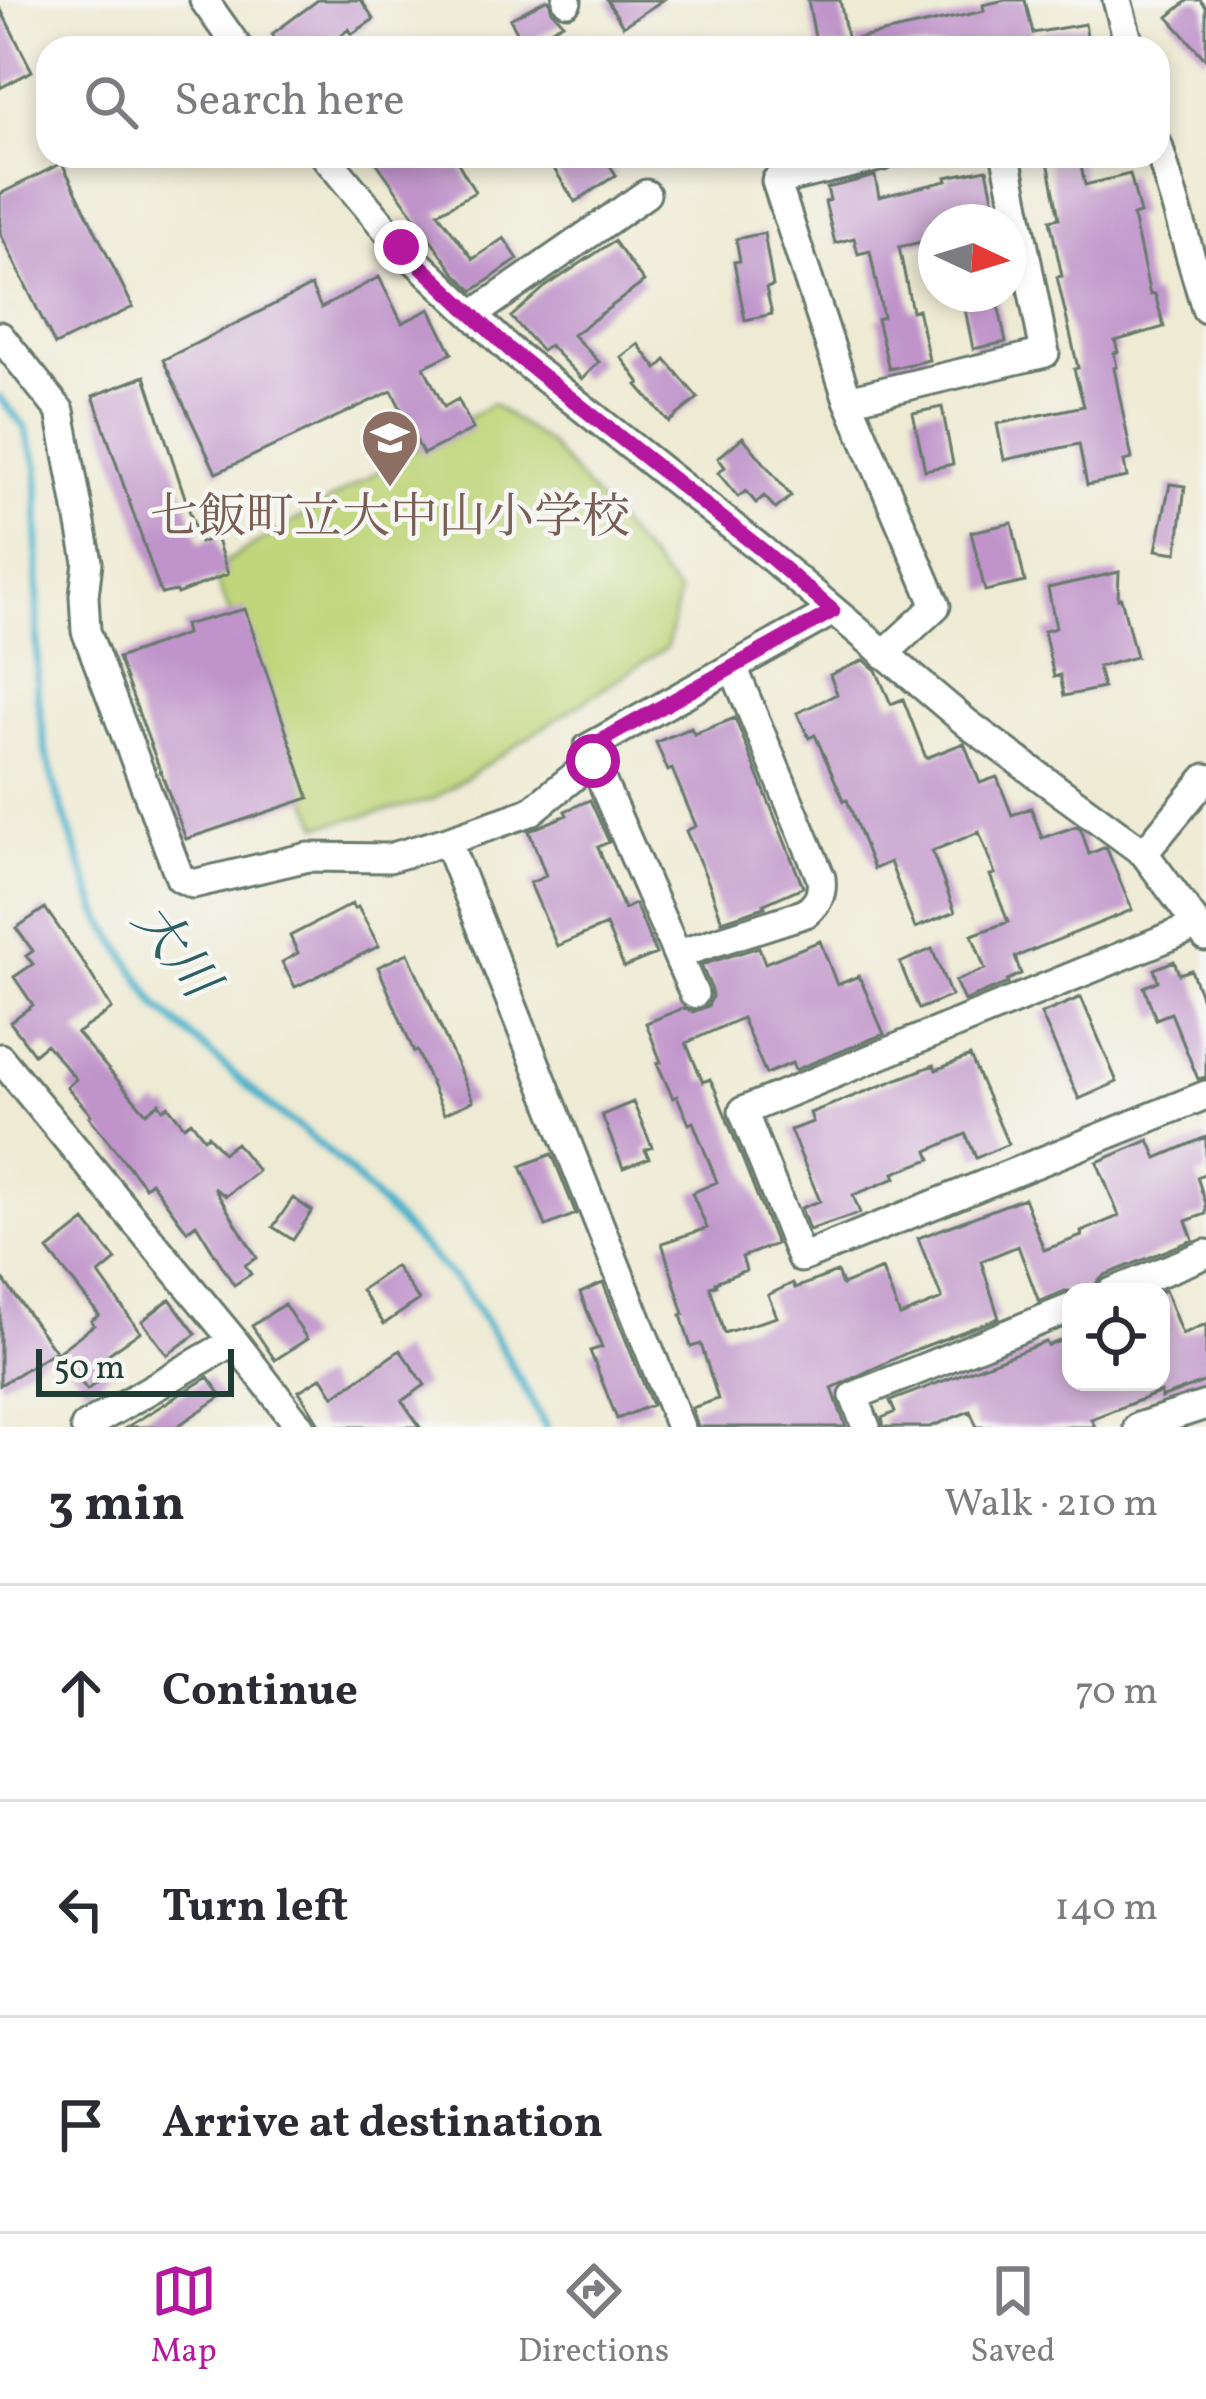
<!DOCTYPE html>
<html lang="en">
<head>
<meta charset="utf-8">
<style>
  :root { --surface:#fff; --page:#f2f2f3; --text:#2b2b33; --muted:#7c7c81; --line:#e1e1e2; --accent:#b5179e }
  body { margin:0; font-family:Vollkorn,"Noto Serif JP",serif; background:var(--page); color:var(--text) }
  .controls { position:absolute; right:36px; bottom:36px; display:grid; overflow:hidden; border-radius:24px; box-shadow:0 6px 18px #0003 }
  .controls button { width:108px; height:108px; display:grid; place-items:center; padding:0; border:0; border-bottom:3px solid var(--line); background:var(--surface); color:var(--text); font:60px sans-serif }
  .compass { position:absolute; left:918px; top:204px; width:108px; height:108px; border-radius:50%; background:var(--surface); box-shadow:0 6px 18px #0003; rotate:94deg }
  .scale { position:absolute; left:36px; bottom:30px; width:198px; box-sizing:border-box; padding-left:12px; border:6px solid #1f3d34; border-top:0; font-size:33px; line-height:42px; white-space:nowrap; color:#1f3d34; -webkit-text-stroke:9px #f6f6f2; paint-order:stroke }
  .stop { position:absolute; width:36px; height:36px; margin:-27px; border:9px solid #b5179e; border-radius:50%; background:#fff }
  .stop.end { background:#b5179e; border-color:#fff; box-shadow:0 3px 12px #0008 }
  .list { margin:0; padding:0; list-style:none }
  h2 { display:flex; justify-content:space-between; align-items:center; height:156px; margin:0; padding:0 48px; font-size:51px }
  h2 small { font-size:39px; font-weight:400; color:var(--muted) }
  .list li { display:grid; grid-template-columns:78px 1fr auto; gap:36px; align-items:center; box-sizing:border-box; height:216px; padding:0 48px; border-top:3px solid var(--line) }
  .list b { display:block; font-size:45px; white-space:nowrap }
  .list em { font-size:39px; font-style:normal; color:var(--muted) }
  .icon { flex:none; width:66px; height:66px; fill:none; stroke:currentColor; stroke-width:2; stroke-linecap:round; stroke-linejoin:round }
  .map { position:relative; flex:none; width:1206px; height:1427px; overflow:hidden }
  .search { position:absolute; background:var(--surface); box-shadow:0 6px 18px #0003; left:36px; right:36px; top:36px; height:132px; display:flex; align-items:center; gap:30px; box-sizing:border-box; padding:0 42px; border-radius:36px; color:var(--muted); font-size:45px }
  .sheet { height:804px; background:var(--surface) }
  nav { display:flex; justify-content:space-around; align-items:center; box-sizing:border-box; height:168px; border-top:3px solid var(--line); background:var(--surface); font-size:33px; color:var(--muted) }
  nav a { display:grid; justify-items:center; gap:6px }
  nav .on { color:var(--accent) }
  .map>svg:first-child { display:block }
  .green { fill:#c0d67a; stroke:#708a57; stroke-width:3 }
  .lines { fill:none; stroke-linecap:round; stroke-linejoin:round }
  .stream { stroke:#4bb2ca; stroke-width:8 }
  .building { fill:#c094ca }
  .minor-casing { stroke:#677a6c; stroke-width:33 }
  .minor { stroke:#fff; stroke-width:27 }
  .route { stroke:#b5179e; stroke-width:15 }
  .labels { text-anchor:middle; dominant-baseline:central; stroke-width:9; stroke-linejoin:round; paint-order:stroke }
  .education-label { font-size:48px; fill:#785e54; stroke:#f6f6f2 }
  .water-label { font-size:51px; font-style:italic; fill:#2c6061; stroke:#f6f6f2 }
</style>
</head>
<body>
<div class="map">
<svg width="1206" height="1427" viewBox="0 0 1206 1427">
  <rect width="100%" height="100%" fill="#f6f6f2"/>
  <filter id="ink" filterUnits="userSpaceOnUse"><feTurbulence type="fractalNoise" baseFrequency=".00833" numOctaves="2"/><feDisplacementMap in="SourceGraphic" scale="24" xChannelSelector="R" yChannelSelector="G"/><feConvolveMatrix kernelMatrix="1 2 1 2 8 2 1 2 1" color-interpolation-filters="sRGB"/></filter>
  <filter id="wash" filterUnits="userSpaceOnUse"><feTurbulence type="fractalNoise" baseFrequency=".004" numOctaves="4" result="noise"/><feDisplacementMap in="SourceGraphic" scale="48" xChannelSelector="R" yChannelSelector="G"/><feGaussianBlur stdDeviation="2.7" result="paint"/><feColorMatrix in="noise" values="0 0 0 0 0 0 0 0 0 0 0 0 0 0 0 0 0 1.4 0 .05"/><feComposite in="paint" operator="in"/></filter>
  <g filter="url(#wash)">
    <rect width="100%" height="100%" fill="#eeead3"/>
    <path class="green" d="M492,404L549,444L679,594L667,647L432,800L319,826L212,570Z"/>
    <g class="lines">
      <path class="stream" d="M0,398L24,426L38,468L37,692L46,753L59,800L98,913L157,1006L272,1108L304,1131L342,1164L463,1288L499,1343L546,1427"/>
    </g>
    <g id="blocks">
      <path class="building" d="M318,0H361L374,19L352,34L349,29L324,48H283L272,34Z
        M546,0H549L552,11L563,23L524,44L510,19Z
        M607,0H663L623,26Z
        M808,0H840L849,48H817Z
        M1005,0H1025L1033,33L1085,24L1089,48H857L856,39L984,11L983,5Z
        M1188,0H1200L1206,7V60L1168,17Z
        M0,8L32,71L0,88Z
        M372,156H454L475,192L438,213L473,259L504,238L518,259L473,291L453,271Z
        M546,156H604L616,175L575,202Z
        M1047,156H1079L1085,185L1130,174L1140,214L1133,216L1150,295L1155,294L1164,327L1115,341L1118,352L1114,353L1117,367L1114,368L1132,459L1124,461L1127,477L1087,485L1079,444L1004,460L997,424L1084,406L1074,369L1078,368L1057,277L1062,276L1050,220L1059,218Z
        M62,163L133,307L55,345L0,233V194Z
        M987,169L998,222H932L936,239L899,247L912,311L918,309L929,360L889,369L877,319L883,317L870,251L858,254L854,238L835,243L825,202L830,200L827,188L875,176L879,197L947,181L946,177Z
        M764,233L773,286L766,288L772,314L745,320L734,262L740,261L736,239Z
        M614,241L644,282L573,335L599,362L582,379L549,345L542,351L511,317L545,287Z
        M379,277L402,323L430,309L452,353L424,367L444,407L458,399L473,429L423,454L392,391L216,473L163,360L311,286L321,308Z
        M962,294H996L1006,342L973,349Z
        M638,344L657,369L666,360L698,398L669,422L637,385L640,383L621,357Z
        M145,376L200,543L216,537L228,574L177,594L176,591L161,594L93,396Z
        M942,407L953,464L925,470L913,413Z
        M743,437L791,496L776,509L764,496L756,503L746,491L738,497L718,473L725,467L718,458Z
        M1170,484L1185,486L1177,553L1156,550Z
        M1012,523L1025,582L985,591L971,532Z
        M1119,572L1118,599L1121,598L1136,657L1098,667L1103,688L1064,696L1060,675L1054,677L1044,631L1056,628L1048,588Z
        M245,609L309,798L186,839L118,658L186,634L184,625Z
        M864,660L876,670L891,704L903,699L926,758L964,743L980,783L997,777L1012,815L1031,808L1042,838L1077,826L1081,829L1089,854L1106,847L1132,910L1015,957L1021,974L1007,980L1008,983L964,1001L955,981L985,969L972,935L1008,922L990,875L995,874L979,832L932,851L955,912L915,928L890,862L874,869L847,800L844,801L815,735L809,738L797,713L837,694L830,675Z
        M735,718L803,887L764,904L765,907L722,921L710,886L686,831L696,826L672,769L668,771L656,742L691,728L694,734Z
        M590,800L609,842L598,847L624,909L635,904L656,954L624,967L606,925L557,946L530,883L546,876L529,831L567,815L565,811Z
        M352,904L354,909L358,907L379,946L295,987L282,962L298,953L290,936Z
        M45,908L87,968L112,1009L77,1033L146,1113L159,1103L163,1109L168,1106L184,1126L191,1121L204,1138L208,1135L223,1153L236,1143L258,1171L226,1196L214,1188L257,1258L245,1265L251,1274L234,1285L196,1224L187,1231L151,1182L145,1187L89,1117L91,1115L67,1087L76,1079L46,1044L34,1054L10,1022L33,1005L14,977L33,964L26,956L33,951L16,928Z
        M820,941L837,985L859,976L884,1034L795,1070L792,1063L766,1074L742,1018L686,1043L703,1082L710,1079L715,1089L776,1244L742,1257L746,1270L715,1282L716,1285L710,1287L724,1333L777,1317L768,1295L793,1283L795,1288L837,1272L842,1285L882,1269L900,1316L942,1299L918,1238L1024,1198L1044,1250L1082,1236L1081,1232L1119,1216L1097,1162L1149,1140L1157,1158L1206,1137V1173L1197,1177L1206,1204V1214L1186,1221L1193,1240L1105,1275L1097,1282L1094,1292L1065,1291L1039,1302L1018,1246L981,1261L999,1318L907,1353L832,1388L846,1427H698L692,1408L718,1399L701,1344L691,1347L681,1315L684,1314L662,1243L707,1228L692,1193L717,1182L693,1122L689,1124L677,1096L673,1098L657,1063L661,1062L646,1023L683,1008L693,1012L708,1006L712,997L711,988L701,965L759,947L765,963Z
        M932,949L951,996L919,1009L900,963Z
        M408,953L473,1101L444,1114L417,1051L414,1052L378,967Z
        M1174,961L1179,974L1191,970L1206,1010V1077L1198,1079L1171,1013L1156,1019L1144,987L1158,981L1154,969Z
        M1081,997L1117,1082L1079,1099L1041,1014Z
        M970,1056L1008,1144L976,1158L966,1134L928,1151L931,1159L894,1173L896,1178L853,1195L860,1213L809,1230L801,1208L820,1201L790,1130L813,1122L810,1113L934,1065L936,1070Z
        M633,1102L652,1147L645,1150L649,1158L623,1168L602,1115Z
        M552,1154L576,1214L546,1226L521,1166Z
        M293,1198L312,1211L293,1240L273,1227Z
        M85,1221L116,1260L99,1274L140,1332L107,1355L116,1368L87,1390L58,1352L94,1325L91,1321L99,1315L48,1250Z
        M395,1266L419,1300L384,1324L361,1290Z
        M0,1275L55,1351L0,1385Z
        M603,1283L652,1405L617,1419L590,1351L602,1347L580,1293Z
        M1165,1290L1182,1334L1206,1324V1381L1161,1398V1392L1091,1419L1095,1427H977L970,1411L930,1427H884L882,1418L895,1412L890,1401L1046,1342L1048,1346L1071,1336V1382H1161L1160,1292Z
        M170,1299L196,1334L167,1355L142,1321Z
        M284,1304L307,1339L275,1360L252,1326Z
        M400,1350L425,1385L402,1401L420,1427H321L299,1391L322,1377L334,1396Z
        M208,1377L222,1396L176,1427H127Z"/>
    </g>
  </g>
  <g filter="url(#ink)">
    <use href="#blocks" fill-opacity="0" stroke="#677a6c" stroke-width="3"/>
    <g class="lines">
      <defs>
        <path id="minor" d="M204,0L238,48
          M567,0V1
          M1117,0L1130,48
          M1158,145L1206,309
          M325,156L401,247L511,351L762,550L968,724L1144,853L1206,937
          M883,156L776,181L848,400L936,606L884,654
          M473,315L646,194
          M0,336L60,411L88,562L84,596L86,631L180,878L193,884L308,857L389,858L447,841
          M848,400L1045,353L1006,156
          M593,761L694,994
          M1144,853L1206,778
          M1198,925L743,1111L801,1258L1206,1095
          M678,954L806,913C818,902 823,895 821,878L733,667
          M0,1058L234,1341L300,1427
          M1112,1292L1206,1254
          M85,1427L234,1341
          M680,1427L447,841L530,812L593,761L588,748L833,611
          M866,1427L854,1396L1071,1308
          M1138,1427L1206,1405"/>
      </defs>
      <use href="#minor" class="minor-casing"/>
      <use href="#minor" class="minor"/>
    </g>
  </g>
  <g class="lines" filter="url(#ink)">
    <path class="route" d="M401,247L511,351L762,550L833,611L588,748L593,761"/>
  </g>
  <defs>
    <symbol id="school-pin" viewBox="-11 -11 22 30"><path d="M0 17L-7.5 6A9.5 9.5 0 1 1 7.5 6Z" fill="#8d6e63" stroke="#f6f6f2"/><path d="M0-5L7-2L0 1L-7-2ZM-4 1L0 2.5L4 1V4Q0 6-4 4Z" fill="#fff"/></symbol>
  </defs>
  <g fill-rule="evenodd">
    <use href="#school-pin" x="357" y="405" width="66" height="90"/>
  </g>
  <g class="labels">
    <g class="education-label">
      <text x="390" y="519">七飯町立大中山小学校</text>
    </g>
    <g class="water-label">
      <text transform="translate(173 952) rotate(53)">大川</text>
    </g>
  </g>
</svg>
<div class="controls">
<button><svg class="icon" aria-label="locate" viewBox="0 0 24 24"><circle cx="12" cy="12" r="6"/><path d="M12 2v4M12 18v4M2 12h4M18 12h4"/></svg></button>
</div>
<svg class="compass" viewBox="-18 -18 36 36"><path d="M0-13l5 13h-10z" fill="#e53935"/><path d="M0 13l5-13h-10z" fill="#7c7c81"/></svg>
<div class="scale">50 m</div>
<div class="stop" style="left:593px;top:761px"></div>
<div class="stop end" style="left:401px;top:247px"></div>
<div class="search"><svg class="icon" aria-label="search" viewBox="0 0 24 24"><circle cx="10" cy="10" r="6"/><path d="M15 15l6 6"/></svg>Search here</div>
</div>
<section class="sheet">
<h2>3 min<small>Walk · 210 m</small></h2>
<ul class="list">
<li><svg class="icon" aria-label="ahead" viewBox="0 0 24 24"><path d="M12 20V5M6 11l6-6 6 6"/></svg><div><b>Continue</b></div><em>70 m</em></li>
<li><svg class="icon" aria-label="left" viewBox="0 0 24 24"><path d="M17 20v-9H6M10 6l-5 5 5 5"/></svg><div><b>Turn left</b></div><em>140 m</em></li>
<li><svg class="icon" aria-label="arrive" viewBox="0 0 24 24"><path d="M6 21V4h12l-3 4 3 4H6"/></svg><div><b>Arrive at destination</b></div></li>
</ul>
</section>
<nav>
<a class="on"><svg class="icon" aria-label="map" viewBox="0 0 24 24"><path d="M3 6l6-2 6 2 6-2v14l-6 2-6-2-6 2zM9 4v14M15 6v14"/></svg>Map</a>
<a><svg class="icon" aria-label="directions" viewBox="0 0 24 24"><path d="M12 3l9 9-9 9-9-9zM9 14v-3h6M13 9l2 2-2 2"/></svg>Directions</a>
<a><svg class="icon" aria-label="saved" viewBox="0 0 24 24"><path d="M7 4h10v16l-5-4-5 4z"/></svg>Saved</a>
</nav>
</body>
</html>
